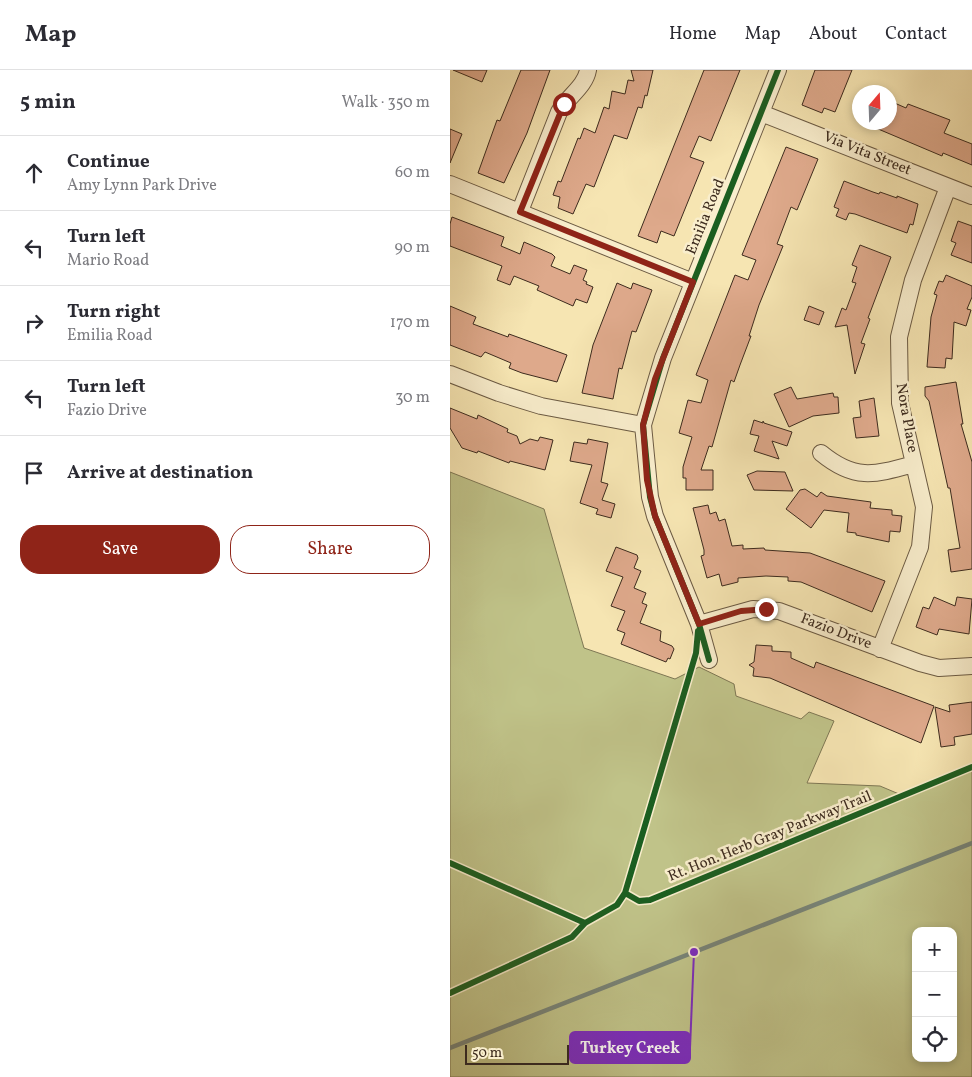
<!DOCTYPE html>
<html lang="en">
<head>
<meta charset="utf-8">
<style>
  :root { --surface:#fff; --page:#f2f2f3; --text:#2b2b33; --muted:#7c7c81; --line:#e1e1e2; --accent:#8f2418 }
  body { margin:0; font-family:Vollkorn,serif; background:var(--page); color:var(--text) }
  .controls { position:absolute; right:15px; bottom:15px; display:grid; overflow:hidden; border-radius:10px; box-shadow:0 2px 8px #0003 }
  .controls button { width:45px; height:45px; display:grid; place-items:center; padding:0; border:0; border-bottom:1px solid var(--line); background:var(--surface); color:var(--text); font:25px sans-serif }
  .compass { position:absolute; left:402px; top:15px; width:45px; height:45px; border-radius:50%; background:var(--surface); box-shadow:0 2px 8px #0003; rotate:19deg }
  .scale { position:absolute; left:15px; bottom:12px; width:104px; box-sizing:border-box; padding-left:5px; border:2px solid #3d2b1e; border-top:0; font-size:14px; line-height:18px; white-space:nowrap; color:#3d2b1e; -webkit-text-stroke:4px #f9eecd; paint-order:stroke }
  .stop { position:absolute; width:15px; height:15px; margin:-11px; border:4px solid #8f2418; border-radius:50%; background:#fff }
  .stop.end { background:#8f2418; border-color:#fff; box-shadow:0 1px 5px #0008 }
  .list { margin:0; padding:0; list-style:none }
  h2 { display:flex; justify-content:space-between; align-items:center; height:65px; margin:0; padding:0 20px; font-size:21px }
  h2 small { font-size:16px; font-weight:400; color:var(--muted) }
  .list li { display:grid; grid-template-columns:32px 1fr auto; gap:15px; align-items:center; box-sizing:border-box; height:75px; padding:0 20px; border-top:1px solid var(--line) }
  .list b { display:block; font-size:19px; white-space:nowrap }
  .list p { margin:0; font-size:16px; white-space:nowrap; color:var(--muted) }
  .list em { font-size:16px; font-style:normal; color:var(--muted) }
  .actions { display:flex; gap:10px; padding:15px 20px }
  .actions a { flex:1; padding:11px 0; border:1px solid var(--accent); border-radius:20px; text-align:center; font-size:18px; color:var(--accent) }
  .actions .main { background:var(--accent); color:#fff }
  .icon { flex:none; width:28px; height:28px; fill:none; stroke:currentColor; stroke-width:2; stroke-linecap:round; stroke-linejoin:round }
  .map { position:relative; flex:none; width:522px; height:1007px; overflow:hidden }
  header { display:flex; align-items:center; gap:30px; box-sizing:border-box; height:70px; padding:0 25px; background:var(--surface); border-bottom:1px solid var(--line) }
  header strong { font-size:24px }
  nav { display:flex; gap:28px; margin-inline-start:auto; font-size:18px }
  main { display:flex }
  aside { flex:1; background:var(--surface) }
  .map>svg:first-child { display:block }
  .green { fill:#c0c389; stroke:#7e7754; fill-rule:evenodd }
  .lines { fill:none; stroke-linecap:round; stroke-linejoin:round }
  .stream { stroke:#778377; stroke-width:4.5 }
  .building { fill:#dea98b; stroke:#3d2b1e }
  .minor-casing { stroke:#6b5a43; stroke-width:18 }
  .minor { stroke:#f9eecd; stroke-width:16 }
  .cycleway-casing { stroke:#f9eecd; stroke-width:9 }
  .cycleway { stroke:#1b5e20; stroke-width:6 }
  .route { stroke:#8f2418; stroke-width:6 }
  .labels { text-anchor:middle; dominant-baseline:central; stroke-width:5; stroke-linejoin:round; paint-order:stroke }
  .street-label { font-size:15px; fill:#3d2b1e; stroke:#f9eecd }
  .leader { fill:none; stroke:#7b2cbf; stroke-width:2 }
  .callout-dot { fill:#7b2cbf; stroke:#f9eecd; stroke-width:2 }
  .callout { fill:#7b2cbf; stroke:#7b2cbf; stroke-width:2 }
  .callout-label { font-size:16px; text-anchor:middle; font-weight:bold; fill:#fff }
</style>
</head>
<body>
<header>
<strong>Map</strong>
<nav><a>Home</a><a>Map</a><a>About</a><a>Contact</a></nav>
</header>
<main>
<aside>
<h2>5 min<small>Walk · 350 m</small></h2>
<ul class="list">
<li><svg class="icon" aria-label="ahead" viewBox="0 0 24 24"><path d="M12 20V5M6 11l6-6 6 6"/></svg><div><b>Continue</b><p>Amy Lynn Park Drive</p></div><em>60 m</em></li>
<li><svg class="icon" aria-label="left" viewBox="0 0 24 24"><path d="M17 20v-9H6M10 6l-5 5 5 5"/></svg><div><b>Turn left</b><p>Mario Road</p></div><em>90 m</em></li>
<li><svg class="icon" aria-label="right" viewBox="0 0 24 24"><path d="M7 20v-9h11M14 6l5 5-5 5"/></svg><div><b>Turn right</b><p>Emilia Road</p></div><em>170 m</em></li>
<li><svg class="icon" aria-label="left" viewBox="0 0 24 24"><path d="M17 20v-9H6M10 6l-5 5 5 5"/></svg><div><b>Turn left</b><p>Fazio Drive</p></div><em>30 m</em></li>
<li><svg class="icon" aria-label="arrive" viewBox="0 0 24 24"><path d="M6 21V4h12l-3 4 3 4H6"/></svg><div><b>Arrive at destination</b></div></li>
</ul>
<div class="actions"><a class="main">Save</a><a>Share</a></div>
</aside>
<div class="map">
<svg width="522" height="1007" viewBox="0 0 522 1007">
  <rect width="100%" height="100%" fill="#f6e5b2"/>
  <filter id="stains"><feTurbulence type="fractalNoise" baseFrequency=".004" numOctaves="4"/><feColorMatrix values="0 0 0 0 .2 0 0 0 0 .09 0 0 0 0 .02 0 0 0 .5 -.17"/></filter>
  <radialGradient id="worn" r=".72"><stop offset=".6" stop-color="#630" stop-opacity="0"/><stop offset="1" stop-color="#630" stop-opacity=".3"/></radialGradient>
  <path class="green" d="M0,402L94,439L134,578L225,609L249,597L284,614L286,626L351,649L359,642L384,651L357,713L430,716L449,724L522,695V1007H0ZM466,861H503V988H466Z"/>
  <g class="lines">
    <path class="stream" d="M0,978L522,773"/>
  </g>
  <path class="building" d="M3,0H37L32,12Z
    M71,0H100L77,63L54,113L28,103L47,50L50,51Z
    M181,0H203L197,26L195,25L192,38L188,37L177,69L164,65L144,117L136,114L123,144L108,138L110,127L103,125L108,111L111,112L128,68L130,69L134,58L145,63L154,37L159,39L162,21L175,24L178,10L184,11Z
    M254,0H290L261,71L249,66L240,87L254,92L224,166L211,161L207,173L188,166Z
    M365,0H402L385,42L374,38L372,43L352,35Z
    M440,31L456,38L458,34L500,50L494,63L522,74V95L493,83L492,86L414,53L440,52Z
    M0,59L12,64L0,93Z
    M336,77L368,89L347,140L341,137L327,174L333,176L309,235L299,266H301L290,295L284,312L281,310L262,377L259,376L251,400H263V420H236V408H233V397L242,367L229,363L234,345L238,330L251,333L258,310L246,305L285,205L298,210L306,190L292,185Z
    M394,111L423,122L429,124L430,122L447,128V126L468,134L463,155L460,154L457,163L405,144L399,143L396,150L386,146L389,139L384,137Z
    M2,147L54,167L51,176L70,184L74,172L102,184L105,187L101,196L120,204L124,195L137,200L133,210L137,212L136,214L143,217L137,233L126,229L123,236L87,220L89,216L64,206L60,215L47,210L52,196L0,176V154Z
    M508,151L522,156V193L501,185L506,173L501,171Z
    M410,175L441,187L418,248L420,249L411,273L415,274L405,304L397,255L385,257L392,238L396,240L406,213L402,212L407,197L402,195Z
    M496,205L522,216V227L517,239L521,240L516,256L504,252L502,289L496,288L495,298L477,297L481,247L487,225L484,224L489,211L493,212Z
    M167,213L181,219L183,213L202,220L186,262L182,261L172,299L169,298L163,329L132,323L143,275Z
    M0,236L26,247L23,254L58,267L59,264L117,285L107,312L72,303L59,298L61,293L35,282L31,287L0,275Z
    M359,236L374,242L369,255L354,250Z
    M506,312L513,354H511L522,392V499L501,502L498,480L510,478L500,418H498L479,331L475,326V317Z
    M341,317L347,329L383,323L384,327H388L389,343L363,346L339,357L324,324Z
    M424,328L429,366L406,368L403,348L411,347L409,331Z
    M0,338L27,349L28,345L58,359L57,362L67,366L70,374L80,369L88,371L90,367L103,370L95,400L60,391L59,393L28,381L27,383L12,378L0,358Z
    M304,350L313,353V351L314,353L342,362L337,376L322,371L329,389L304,381L309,366L300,364Z
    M138,369L158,373L151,412L158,414L152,430L165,434L161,448L146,444L148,439L130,433L142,395L120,391L124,372L137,374Z
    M307,401L335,402L343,421L304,420L297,405Z
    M355,419L367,427L371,422L377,426L421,432L420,438L442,440V445L452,446L450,462L440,461L439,472L406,465V463L397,462L399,443L374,440L361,458L336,439L350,420Z
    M258,435L260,444L266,442L269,451L275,449L282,476L293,475V479L314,478L315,480L360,483L435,511L422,542L351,512L338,511V507L316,506L288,508V512L272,516L269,504L257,508L251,486L254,485V480L243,438Z
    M166,477L187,485L188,488L184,498L191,501L184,518L196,523L192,533L197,535L190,553L211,561L210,571L222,576L224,579L220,589L218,588L216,592L171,574L175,563L167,560L175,541L161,536L173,507L156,501Z
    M484,527L505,536L507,527L522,529L519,564L489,559L487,565L466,557L473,537L479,539Z
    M306,575L322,576V581L341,582V588L364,598L366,592L484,636L471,673L320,608L303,606L304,598L299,595L304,592Z
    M522,632V664L504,667L505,675L491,677L485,637L500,642L499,635Z"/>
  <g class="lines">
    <defs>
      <path id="minor" d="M311,43L522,126
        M0,114L243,212
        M70,141L109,42C117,27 135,17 138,0
        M0,304L49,323L91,336L193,355
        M371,383C405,411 424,405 464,394
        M249,554L303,539L329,541L470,593L489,598L522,596
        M430,579L470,477L474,437L450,333L449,267L463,210L498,117
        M259,590L249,554L205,446L200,427L193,355L213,288L328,0"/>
    </defs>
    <use href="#minor" class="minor-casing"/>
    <use href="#minor" class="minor"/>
    <defs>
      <path id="cycleway" d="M259,590L249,554L205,446L200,427L193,355L213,288L328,0
        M0,793L135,853
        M175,823L246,583L248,561
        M0,923L122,867L135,853L167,835L175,823L189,831L200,830L522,697"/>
    </defs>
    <use href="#cycleway" class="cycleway-casing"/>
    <use href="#cycleway" class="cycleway"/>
  </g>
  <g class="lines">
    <path class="route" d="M114,34L70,142L243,212L205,309L193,355L197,410L205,446L249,554L291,541L316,539"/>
  </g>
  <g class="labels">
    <g class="street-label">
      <text transform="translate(417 84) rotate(22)">Via Vita Street</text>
      <text transform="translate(256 147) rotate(-68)">Emilia Road</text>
      <text transform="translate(456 348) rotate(80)">Nora Place</text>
      <text transform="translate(386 562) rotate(21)">Fazio Drive</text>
      <text transform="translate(320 767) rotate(-22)">Rt. Hon. Herb Gray Parkway Trail</text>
    </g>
  </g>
  <path class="leader" d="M244 882L240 978"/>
  <circle class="callout-dot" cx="244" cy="882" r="5"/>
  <rect class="callout" x="120" y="962" width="120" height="31" rx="5"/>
  <g class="callout-label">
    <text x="180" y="983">Turkey Creek</text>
  </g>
  <rect width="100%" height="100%" filter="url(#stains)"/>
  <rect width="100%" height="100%" fill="url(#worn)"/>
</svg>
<div class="controls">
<button>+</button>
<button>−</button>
<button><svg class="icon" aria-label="locate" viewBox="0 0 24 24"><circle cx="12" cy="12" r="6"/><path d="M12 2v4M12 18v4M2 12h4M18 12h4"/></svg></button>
</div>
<svg class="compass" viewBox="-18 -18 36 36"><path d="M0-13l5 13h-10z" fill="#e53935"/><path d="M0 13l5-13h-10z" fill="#7c7c81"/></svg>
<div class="scale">50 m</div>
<div class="stop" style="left:114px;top:34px"></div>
<div class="stop end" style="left:316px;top:539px"></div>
</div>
</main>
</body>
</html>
